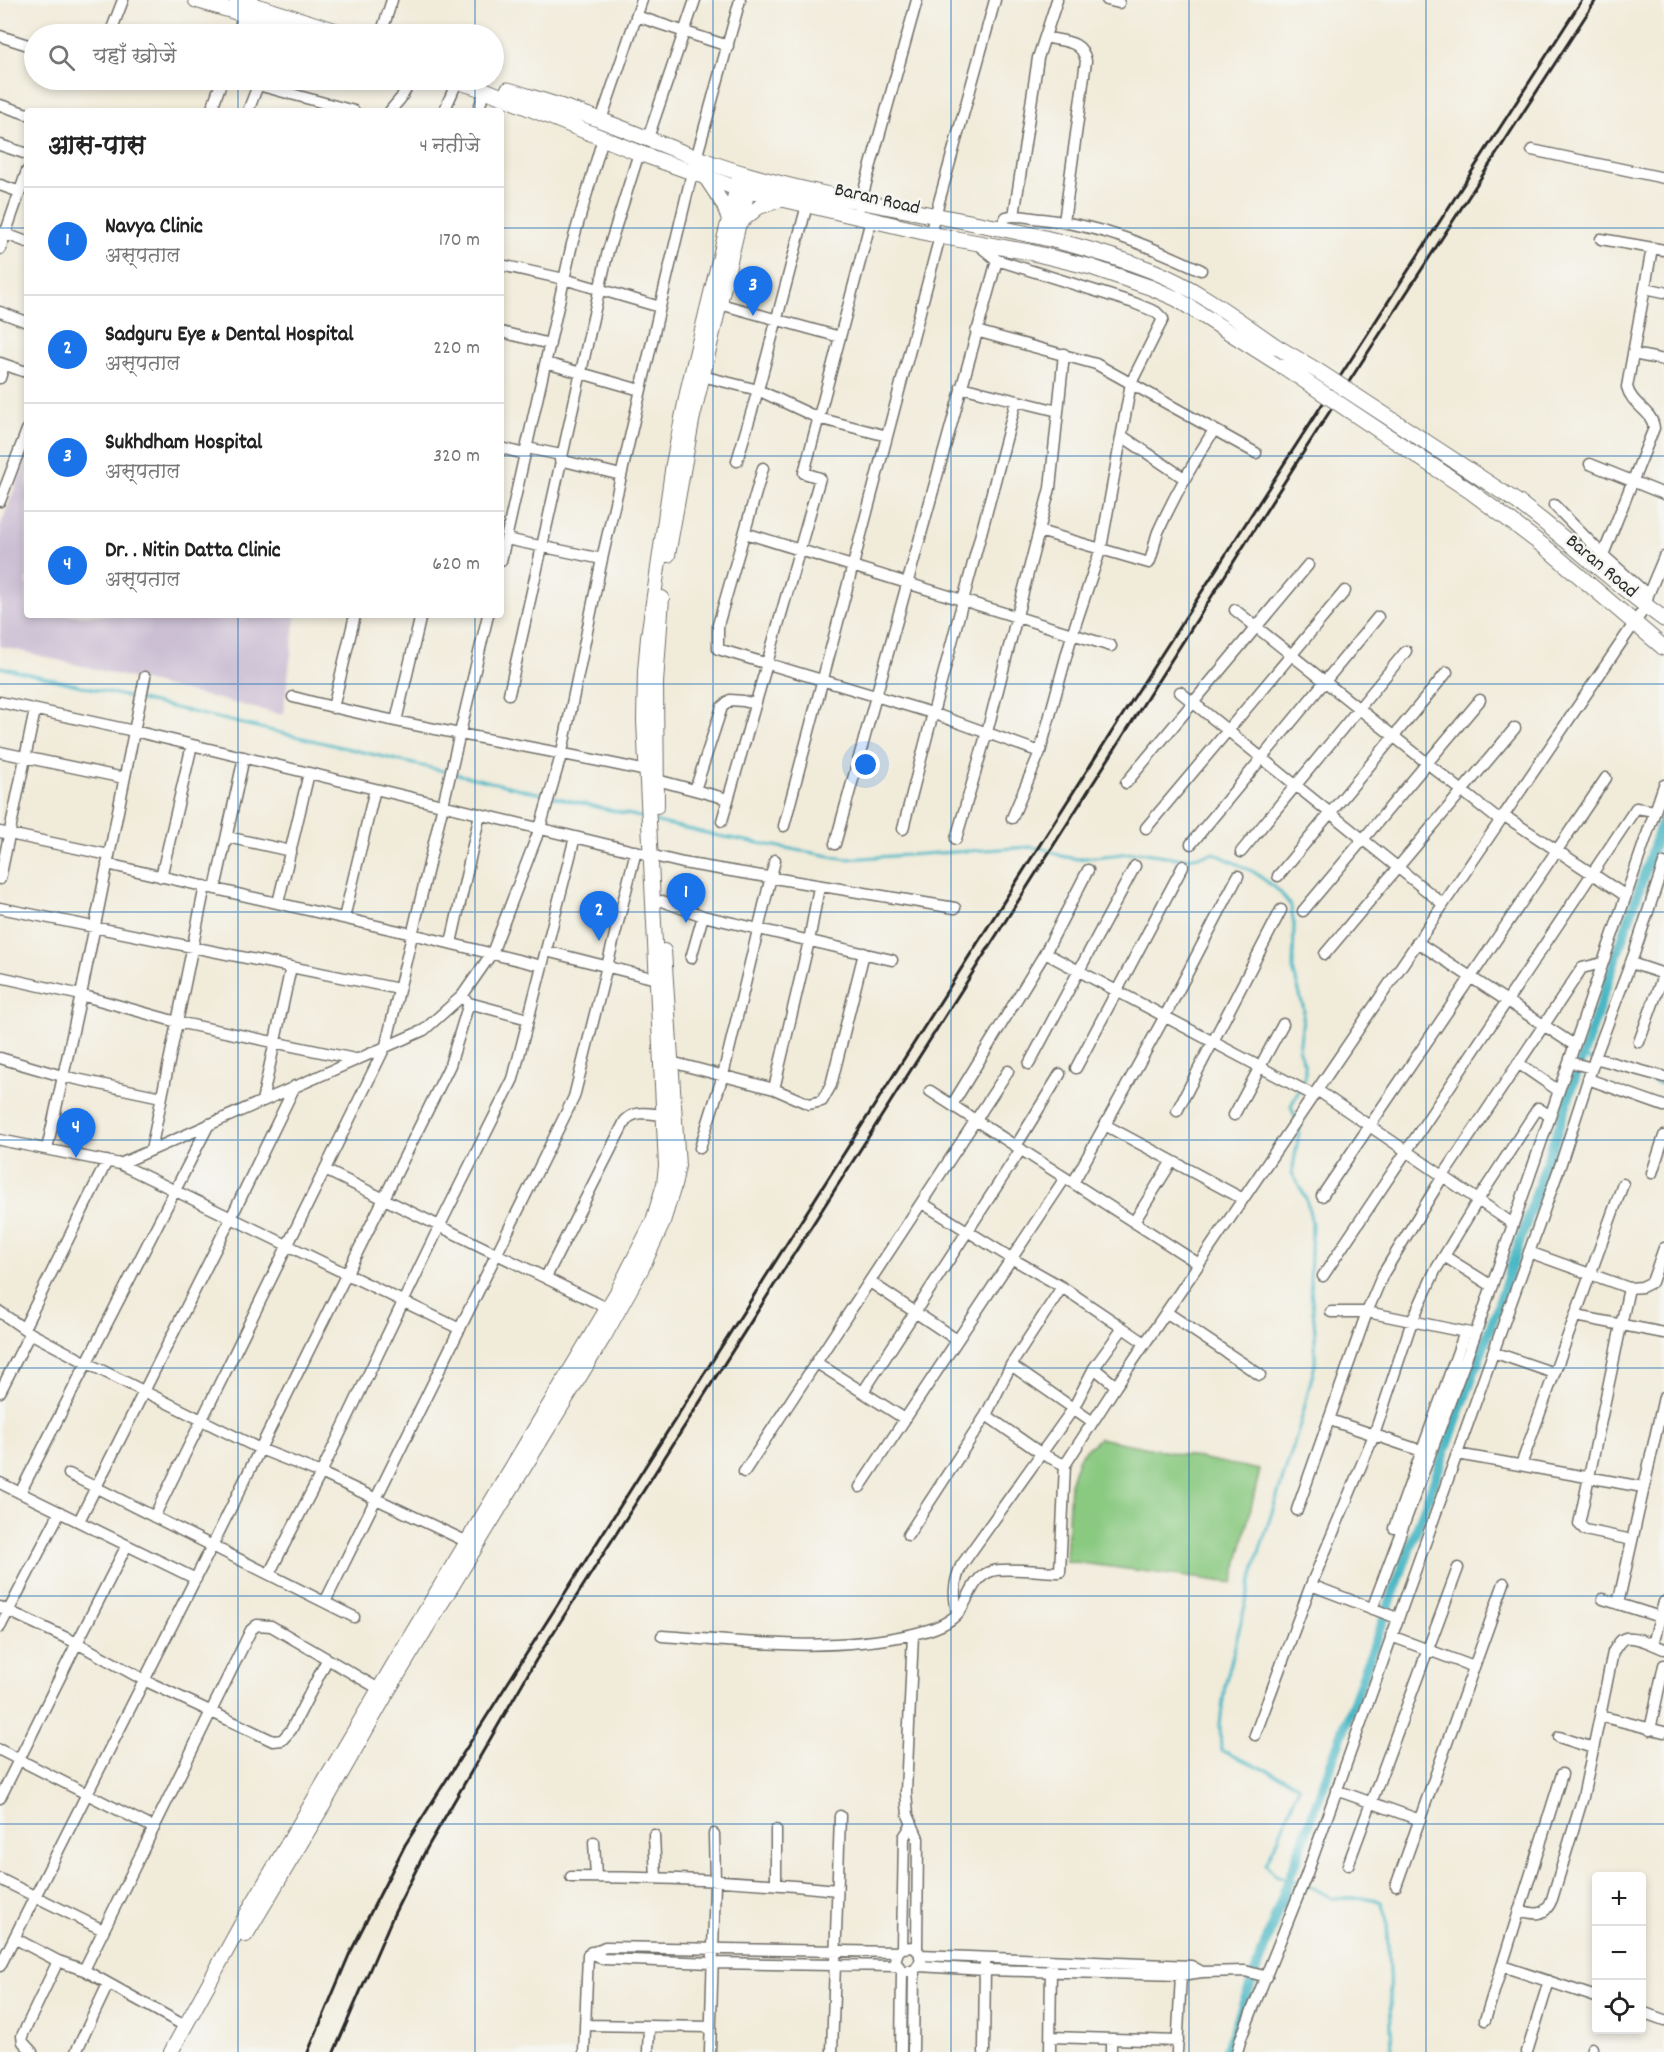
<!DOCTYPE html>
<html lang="hi">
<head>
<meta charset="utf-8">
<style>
  :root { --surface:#fff; --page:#f2f2f2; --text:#222; --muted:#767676; --line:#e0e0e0; --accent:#1a73e8 }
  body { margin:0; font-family:Dekko,"Playpen Sans Deva",sans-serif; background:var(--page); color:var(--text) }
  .controls { position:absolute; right:18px; bottom:18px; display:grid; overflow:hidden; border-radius:6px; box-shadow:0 3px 9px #0003 }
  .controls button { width:54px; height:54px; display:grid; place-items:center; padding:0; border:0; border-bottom:2px solid var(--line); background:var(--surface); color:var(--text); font:30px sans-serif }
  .you { position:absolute; left:866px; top:765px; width:21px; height:21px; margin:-15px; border:4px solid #fff; border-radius:50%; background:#1a73e8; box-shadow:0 0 0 9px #1a73e833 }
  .badge { display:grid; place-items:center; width:39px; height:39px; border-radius:50%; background:var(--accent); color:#fff; font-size:20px; font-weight:700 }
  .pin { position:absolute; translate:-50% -50px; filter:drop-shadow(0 2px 3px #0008) }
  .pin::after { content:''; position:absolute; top:32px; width:21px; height:18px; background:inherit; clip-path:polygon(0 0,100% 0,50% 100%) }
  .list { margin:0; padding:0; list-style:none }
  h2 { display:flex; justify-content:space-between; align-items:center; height:78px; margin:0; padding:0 24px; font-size:26px }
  h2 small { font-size:20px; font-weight:400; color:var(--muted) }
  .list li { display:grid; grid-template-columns:39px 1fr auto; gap:18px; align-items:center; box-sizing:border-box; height:108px; padding:0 24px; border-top:2px solid var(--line) }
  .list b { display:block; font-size:22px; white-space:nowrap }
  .list p { margin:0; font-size:20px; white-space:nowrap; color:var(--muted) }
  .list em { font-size:20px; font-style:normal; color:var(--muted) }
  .icon { flex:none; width:33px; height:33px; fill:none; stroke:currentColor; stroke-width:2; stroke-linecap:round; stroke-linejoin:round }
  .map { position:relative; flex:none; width:1664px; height:2052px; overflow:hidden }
  .search { position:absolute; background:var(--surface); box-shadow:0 3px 9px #0003; left:24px; top:24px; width:480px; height:66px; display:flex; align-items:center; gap:15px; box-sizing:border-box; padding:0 21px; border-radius:33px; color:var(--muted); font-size:22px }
  .panel { position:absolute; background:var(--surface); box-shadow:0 3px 9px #0003; left:24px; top:108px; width:480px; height:510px; border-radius:6px }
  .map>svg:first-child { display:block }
  .industrial { fill:#ccbfd4 }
  .green { fill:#89c980; stroke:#5a7a56; stroke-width:1.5 }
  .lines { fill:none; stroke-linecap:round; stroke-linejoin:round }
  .stream { stroke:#4ab7c5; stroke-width:3 }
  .canal { stroke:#4ab7c5; stroke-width:10 }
  .minor-casing { stroke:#706e68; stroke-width:13 }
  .tertiary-casing { stroke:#706e68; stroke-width:16 }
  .secondary-casing { stroke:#706e68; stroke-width:17 }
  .minor { stroke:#fff; stroke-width:10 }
  .tertiary { stroke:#fff; stroke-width:14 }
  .secondary { stroke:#fff; stroke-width:15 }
  .rail { stroke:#2b2b2b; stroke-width:3 }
  .secondary-bridge-casing { stroke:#706e68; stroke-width:17; stroke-linecap:butt }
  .secondary-bridge { stroke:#fff; stroke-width:15 }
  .grid { fill:none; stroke:#1f6fb2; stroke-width:1.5; stroke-opacity:0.55 }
  .labels { text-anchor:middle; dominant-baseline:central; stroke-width:5; stroke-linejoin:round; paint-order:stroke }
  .street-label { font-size:20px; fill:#2b2b2b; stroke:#f6f6f2 }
</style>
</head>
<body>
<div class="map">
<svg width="1664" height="2052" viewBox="0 0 1664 2052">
  <rect width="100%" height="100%" fill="#f6f6f2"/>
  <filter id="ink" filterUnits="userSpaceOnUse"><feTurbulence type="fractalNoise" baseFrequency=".0167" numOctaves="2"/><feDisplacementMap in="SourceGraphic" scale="12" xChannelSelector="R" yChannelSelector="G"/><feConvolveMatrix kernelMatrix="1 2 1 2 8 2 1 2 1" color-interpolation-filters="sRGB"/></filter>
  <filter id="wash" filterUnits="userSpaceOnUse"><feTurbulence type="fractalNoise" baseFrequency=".008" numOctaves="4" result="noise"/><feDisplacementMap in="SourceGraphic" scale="24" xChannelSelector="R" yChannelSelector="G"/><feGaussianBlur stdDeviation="1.35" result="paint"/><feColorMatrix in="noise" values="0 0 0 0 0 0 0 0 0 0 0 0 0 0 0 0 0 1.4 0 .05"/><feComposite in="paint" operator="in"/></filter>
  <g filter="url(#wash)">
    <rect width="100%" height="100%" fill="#f1ebd9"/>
    <path class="industrial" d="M27,456V615H296L283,715L0,646V527Z"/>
    <path class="green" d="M1099,1438L1260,1470L1233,1583L1066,1561L1070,1484L1079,1457Z"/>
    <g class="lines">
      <path class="stream" d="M0,667L644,818
        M653,821L719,836L847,859L1031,847L1045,849L1061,856L1077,859L1140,852L1183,859L1214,853L1254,872L1279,891L1291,906L1294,925L1293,969L1304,1010L1299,1050L1305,1066V1077L1302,1085
        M1582,1057L1592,1061
        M1624,1071L1664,1085
        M1295,1117L1291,1106L1299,1090
        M1298,1123L1300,1128L1292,1173L1306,1198L1312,1223L1310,1281L1315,1331V1364L1300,1425L1257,1559L1225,1685L1220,1724L1221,1750C1247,1763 1274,1771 1299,1786L1279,1837L1266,1864L1275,1875L1314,1888L1331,1898L1374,1899L1381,1902L1387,1921L1392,2052"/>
      <path class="canal" d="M1226,2052L1497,1309L1664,816"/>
    </g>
  </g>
  <g filter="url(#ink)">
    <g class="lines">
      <defs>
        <path id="minor" d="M1107,0L1119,3
          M636,16L728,46
          M110,34L123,0
          M237,34L244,15
          M381,34L392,0
          M0,36L34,47
          M1045,37C1063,42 1082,39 1086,61L1064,222
          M258,85L354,111
          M0,105L27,114
          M211,111L222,80
          M248,111L260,80
          M390,111L401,98L411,80
          M444,111L458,80
          M478,111L485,90
          M601,120L642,0
          M648,138L695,0
          M0,145L27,154
          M1532,150L1664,178
          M0,185L20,192
          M859,208L917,0
          M1014,216L1038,58L1057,0
          M1000,228L1006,217C1017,214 1030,218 1042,219C1102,226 1147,245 1201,270
          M0,232L27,242
          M930,234L995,0
          M1601,239L1664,250
          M976,243L997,260L1134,303L1156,312L1163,319L1131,383L1101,548L1072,635L1040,752L1012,818
          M0,249L27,171
          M501,265L564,279L660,307
          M1645,288L1664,292
          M720,304L840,337
          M0,312L27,322
          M976,331L1096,364L1256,453
          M501,332L550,344
          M1633,354L1664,360
          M0,363L26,372
          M546,363L640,390
          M702,376L758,390L818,418L887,436
          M0,378L4,365
          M961,387L1058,411
          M1122,436L1184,478
          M501,448L525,454
          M527,448L561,455
          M560,460L621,475
          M737,461L758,390L807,205
          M1590,464L1664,494
          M763,468L718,625V649L932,713L1040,752
          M0,501L27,430
          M1554,505L1603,555L1648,595
          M1039,531L1149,563C1154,552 1154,542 1158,532C1174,496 1193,463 1214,430
          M745,533L1111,646
          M506,539L602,559
          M1603,555L1654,428C1652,410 1632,406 1627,387L1652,248
          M501,561L572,244L603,138
          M1235,610L1500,821
          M1180,692L1443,904
          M509,694L608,251L639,153
          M293,697C410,728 529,745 646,771
          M0,702L134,731L683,863L955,908
          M333,708L355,615
          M396,721L421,615
          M0,752L124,778
          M657,780L728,799
          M1126,783L1308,565
          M695,790L722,707L730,700L743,701L755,704
          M1503,815L1626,896
          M722,821L820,478L804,473L871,220
          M784,826L940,236
          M1146,828L1345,591
          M903,829C939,686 979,544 1016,401
          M0,832L109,855
          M227,837L291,851
          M956,839L987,732L1050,488L1064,354
          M835,844L997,260
          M1191,844L1378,617
          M1241,852L1406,651
          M107,864L412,934L542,966
          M1278,876L1447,672
          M161,877L192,745
          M0,879L35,710
          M215,889L244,757
          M662,901L703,916L892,960
          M278,903L309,773
          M0,908L399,989
          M1303,911L1480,700
          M344,918L375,789
          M1417,942L1574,1045
          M451,943L480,814
          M546,951L656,979
          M1045,953L1313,1095
          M1325,954L1515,728
          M691,958L703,916
          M1631,963L1664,974
          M0,977L81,995L177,1022L355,1059
          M464,999L469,1003L528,1019
          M1639,1042L1664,973
          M0,1058L62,1076L161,1097
          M1595,1058L1664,1077
          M671,1062L774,1089L809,1104L822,1101L831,1085L864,953
          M1569,1062L1592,1068
          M1518,1063L1559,1091
          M1029,1064L1135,866
          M1076,1068L1183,866
          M1588,1079L1664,1106
          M774,1089L809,941L819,887
          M1317,1090L1513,1224
          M930,1091L1199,1264
          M262,1101L291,967
          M952,1105L1045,953L1088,870
          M1177,1111L1281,910
          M1234,1115L1283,1024
          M1105,1125L1243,1199
          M0,1140L120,1164L460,1329
          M1016,1146L1060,1074
          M700,1148L723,1075L775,860
          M47,1149L81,995L145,677
          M151,1150L205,886
          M120,1164L424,1030L462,996L492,953L540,828L562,752L602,559L660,307L692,173L740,0
          M325,1170L607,1308
          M1652,1173L1664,1136
          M1073,1183L1165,1016L1238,876
          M1322,1196L1606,778
          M922,1203L1011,1258L1062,1287
          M1134,1222L1172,1161
          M1529,1252L1629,1288L1642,1287L1652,1282L1664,1248
          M1444,1256L1492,1286
          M1323,1276L1636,808L1655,811
          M546,1277L625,1121C635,1109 651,1114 664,1115
          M870,1282L957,1340
          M1629,1288L1579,1524L1585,1530L1632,1540
          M0,1312L30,1333L87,1363L260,1449L321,1473L474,1545
          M1166,1312L1260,1375
          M1331,1312H1367L1470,1333
          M1576,1316L1664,1333
          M24,1328L107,1161
          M1123,1328L1145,1343
          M1493,1352L1554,1373
          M817,1363L905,1419
          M1011,1365L1093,1422
          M0,1392L30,1333
          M863,1392L1021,1149
          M986,1415L1042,1454L1065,1465
          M1330,1420L1422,1451
          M1457,1454L1643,1487
          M1521,1465L1623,1184
          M744,1472L1008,1071
          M69,1474L354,1617
          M0,1483L196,1579
          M860,1487L1065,1178
          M20,1493L209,1124
          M1297,1510L1367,1312L1383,1274L1443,1176L1582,968L1602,963
          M154,1517L386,1045L488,615
          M79,1521L231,1218L295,1086
          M1394,1528L1465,1332
          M908,1535L986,1415L1011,1365L1062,1287L1123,1328L1094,1368L1116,1386
          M269,1574L321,1473L440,1225L513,1079L575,837
          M1311,1585L1397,1618
          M1603,1599L1660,1617
          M325,1602L574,1097L636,851
          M1618,1604L1664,1397
          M0,1607L77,1643L144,1680L273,1741L282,1740L291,1730L327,1660
          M1372,1609L1475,1335L1664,785
          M957,1614C954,1596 953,1584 961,1566L1073,1409L1094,1368
          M0,1627L60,1512
          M913,1634L906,1792L908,1815L918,1838L917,1950
          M662,1636C745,1642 830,1653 913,1634C927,1631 948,1625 958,1613C970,1599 972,1577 992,1571C1003,1567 1046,1572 1060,1572L1065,1465L1116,1386L1646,606L1648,595L1664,557
          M1391,1636L1474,1667
          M1653,1644L1664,1602
          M1664,1649C1654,1645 1637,1636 1626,1638C1620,1639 1617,1646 1613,1652L1600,1716L1664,1732
          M1650,1730L1664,1665
          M1255,1735L1311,1585L1374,1435L1412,1321L1435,1271L1478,1200L1538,1108L1550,1116
          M1559,1737L1593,1748
          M0,1750L154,1828
          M1336,1790L1420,1820
          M0,1798L77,1643L127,1545
          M654,1835L656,1878
          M594,1842L596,1877
          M1348,1865L1458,1568
          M571,1877C660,1877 749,1881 837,1890
          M0,1879L103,1930
          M776,1884V1830
          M1396,1886L1504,1583
          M1519,1910C1536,1915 1545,1917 1552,1899L1583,1797L1600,1716
          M14,1938L58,1961L84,1970L185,2026
          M902,1948L913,1947L919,1952L921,1961L914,1971H902L895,1961L898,1952L902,1948L904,1837L911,1826
          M591,1952L603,1959L713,1963L897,1966
          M920,1955L1191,1966L1202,1972
          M0,1966L212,1546L450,1065L469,1003
          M919,1966L985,1970L1181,1975L1202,1972L1245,1971L1267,1977
          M1502,1966L1596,1997
          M84,1970L251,1630L257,1625L271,1626L379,1689
          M1642,2012L1664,2020
          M1485,2020L1562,1774
          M585,2025L710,2027
          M1051,2037L1178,2041
          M32,2052L23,2042L22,2036L58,1961
          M76,2052L108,1984
          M584,2052L588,1955L605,1947L898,1952
          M648,2052L649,2027
          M710,2052L715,1882L714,1834
          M832,2052L840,1816
          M901,2052L902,1971
          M913,2052L914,1971
          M984,2052L985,1963
          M1050,2052L1051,1966
          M1111,2052V2040
          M1177,2052L1181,1975
          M1237,2052L1241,2038L1306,1876L1561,1163L1597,1052L1634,954L1664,863
          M1527,2052L1549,1981
          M1591,2052L1592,2048"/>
        <path id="tertiary" d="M706,178L723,204L729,219
          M739,223L759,207L783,199
          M668,555L692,421L739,223L751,181
          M657,806L656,683L662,598
          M246,1935L323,1806L388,1691L605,1335L642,1268L662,1225L674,1186L678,1166L664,951
          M171,2052L250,1908L399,1655L617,1292L653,1221L664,1184L666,1166L644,721L645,671L648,637L673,464L688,388L739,178"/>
        <path id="secondary" d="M196,0L310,34
          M237,0L346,34
          M454,80L485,90L639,153L736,188L940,236L1029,252L1091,267L1152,288L1177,299L1284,367
          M508,90C540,100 572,109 603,121C653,140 701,162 752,176C884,214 1025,221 1153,271C1198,289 1237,320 1277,347
          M1519,503C1569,540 1614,584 1664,619
          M1509,520L1550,551L1664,648"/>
      </defs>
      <use href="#minor" class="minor-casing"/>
      <use href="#tertiary" class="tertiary-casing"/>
      <use href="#secondary" class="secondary-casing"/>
      <use href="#minor" class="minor"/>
      <use href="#tertiary" class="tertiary"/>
      <use href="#secondary" class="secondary"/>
      <path class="rail" d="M308,2052L349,1955L405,1845L1093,761L1582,0
        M334,2052L393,1916L427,1848L536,1660L1299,459L1596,0"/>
      <defs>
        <path id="secondary-bridge" d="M1277,347L1318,371L1519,503
          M1284,367L1470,491L1509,520"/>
      </defs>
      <use href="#secondary-bridge" class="secondary-bridge-casing"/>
      <use href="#secondary-bridge" class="secondary-bridge"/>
    </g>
  </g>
  <path class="grid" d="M238,0V34M475,0V34M713,0V2052M951,0V2052M1189,0V2052M1426,0V2052M238,80V111M475,80V111M0,228H27M501,228H1664M0,456H27M501,456H1664M238,615V2052M475,615V2052M0,684H1664M0,912H1664M0,1140H1664M0,1368H1664M0,1596H1664M0,1824H1664"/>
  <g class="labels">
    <g class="street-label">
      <text transform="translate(877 200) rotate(13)">Baran Road</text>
      <text transform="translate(1601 567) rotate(40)">Baran Road</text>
    </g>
  </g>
</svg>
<div class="controls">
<button>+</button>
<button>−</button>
<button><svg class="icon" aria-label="locate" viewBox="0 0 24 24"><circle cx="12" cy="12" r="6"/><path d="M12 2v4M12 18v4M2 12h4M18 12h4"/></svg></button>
</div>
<div class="you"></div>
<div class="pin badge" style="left:686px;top:923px">1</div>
<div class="pin badge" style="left:599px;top:941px">2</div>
<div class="pin badge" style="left:753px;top:316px">3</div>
<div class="pin badge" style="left:76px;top:1158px">4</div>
<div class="search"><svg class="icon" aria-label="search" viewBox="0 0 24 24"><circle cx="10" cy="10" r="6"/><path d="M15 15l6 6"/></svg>यहाँ खोजें</div>
<section class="panel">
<h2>आस-पास<small>4 नतीजे</small></h2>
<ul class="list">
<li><span class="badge">1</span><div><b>Navya Clinic</b><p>अस्पताल</p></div><em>170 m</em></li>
<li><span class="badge">2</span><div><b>Sadguru Eye &amp; Dental Hospital</b><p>अस्पताल</p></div><em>220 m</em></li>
<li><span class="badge">3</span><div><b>Sukhdham Hospital</b><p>अस्पताल</p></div><em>320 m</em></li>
<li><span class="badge">4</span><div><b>Dr. . Nitin Datta Clinic</b><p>अस्पताल</p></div><em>620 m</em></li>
</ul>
</section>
</div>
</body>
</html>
